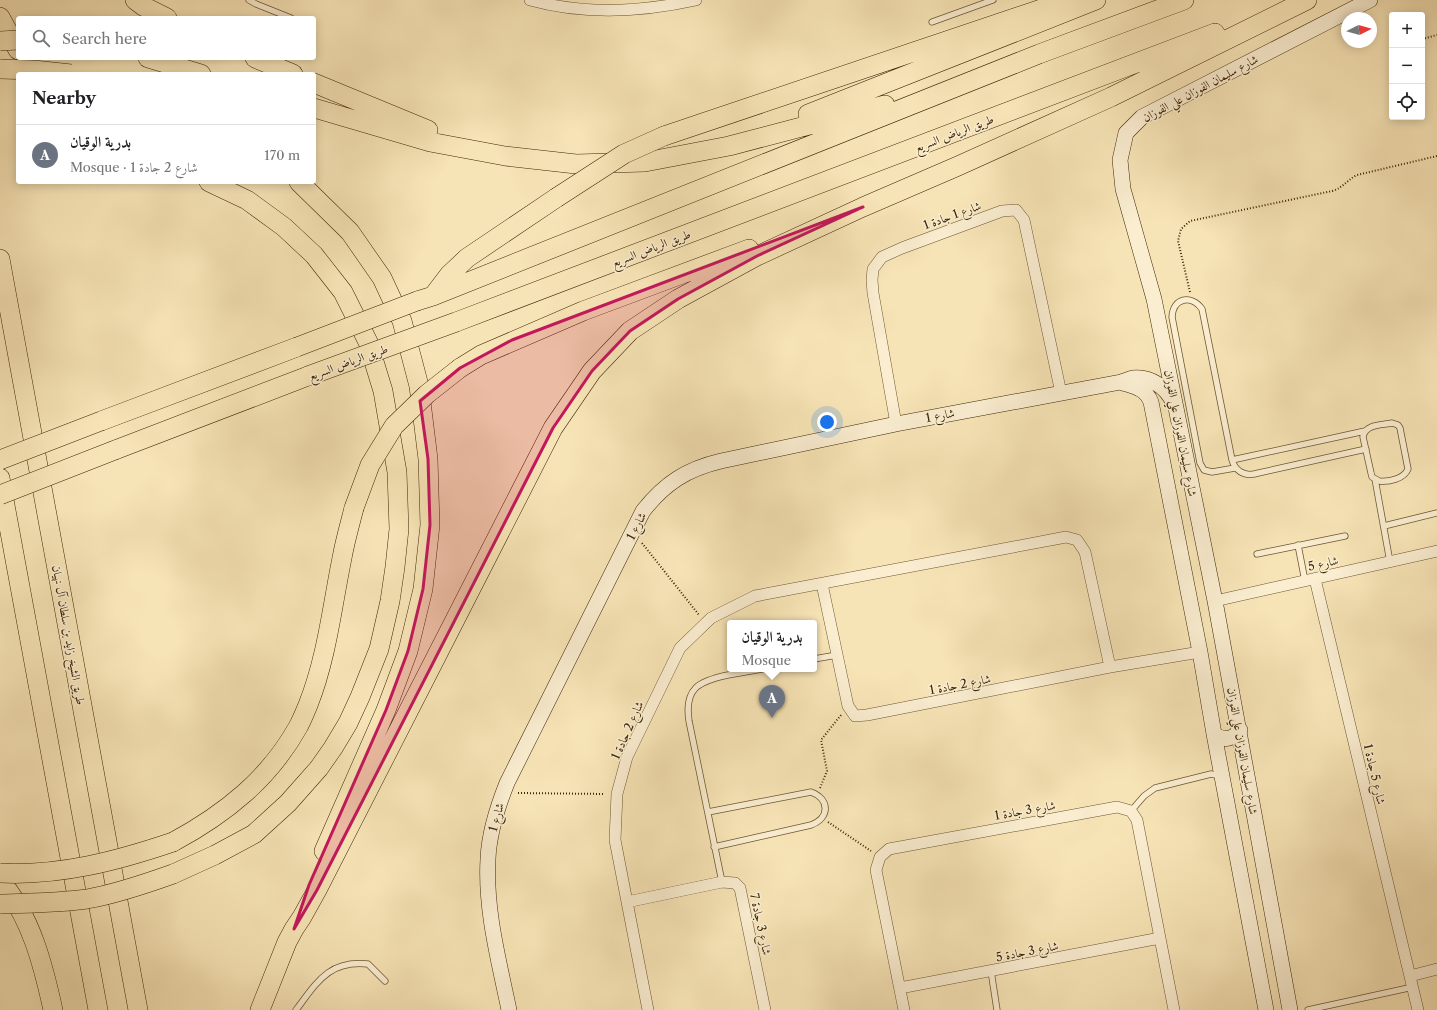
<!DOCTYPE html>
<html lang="en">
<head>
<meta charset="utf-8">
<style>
  :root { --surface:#fff; --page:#f2f2f2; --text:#202124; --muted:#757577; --line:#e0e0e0; --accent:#db2777 }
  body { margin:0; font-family:"Libre Caslon Text",Amiri,serif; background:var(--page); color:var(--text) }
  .controls { position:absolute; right:12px; top:12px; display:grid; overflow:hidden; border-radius:4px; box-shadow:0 2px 10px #0003 }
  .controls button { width:36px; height:36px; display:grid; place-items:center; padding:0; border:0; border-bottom:1px solid var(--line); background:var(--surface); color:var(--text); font:20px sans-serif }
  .compass { position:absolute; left:1341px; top:12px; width:36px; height:36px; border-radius:50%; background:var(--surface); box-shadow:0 2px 10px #0003; rotate:84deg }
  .you { position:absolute; left:827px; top:422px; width:14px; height:14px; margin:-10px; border:3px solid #fff; border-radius:50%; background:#1a73e8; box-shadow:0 0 0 6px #1a73e833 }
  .badge { display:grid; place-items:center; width:26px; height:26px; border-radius:50%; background:var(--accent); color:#fff; font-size:13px; font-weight:700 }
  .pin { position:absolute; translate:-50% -33px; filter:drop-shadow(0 1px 2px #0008) }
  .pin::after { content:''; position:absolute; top:21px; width:14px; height:12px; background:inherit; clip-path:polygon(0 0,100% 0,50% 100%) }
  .popup { position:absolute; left:727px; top:620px; width:90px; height:52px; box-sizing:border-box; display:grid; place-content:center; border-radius:4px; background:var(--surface); filter:drop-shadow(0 1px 3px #0005); font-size:13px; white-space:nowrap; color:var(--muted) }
  .popup b { font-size:15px; color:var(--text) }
  .popup::after { content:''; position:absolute; left:50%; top:100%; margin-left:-8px; border:8px solid transparent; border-top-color:var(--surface) }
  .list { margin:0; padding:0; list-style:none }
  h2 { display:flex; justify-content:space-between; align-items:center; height:52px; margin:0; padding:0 16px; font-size:17px }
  h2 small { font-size:13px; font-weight:400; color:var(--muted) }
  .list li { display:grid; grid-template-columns:26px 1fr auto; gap:12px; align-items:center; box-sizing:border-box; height:60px; padding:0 16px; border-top:1px solid var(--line) }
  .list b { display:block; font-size:15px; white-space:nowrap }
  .list p { margin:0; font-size:13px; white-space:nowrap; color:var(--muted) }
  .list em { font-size:13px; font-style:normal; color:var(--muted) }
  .icon { flex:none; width:22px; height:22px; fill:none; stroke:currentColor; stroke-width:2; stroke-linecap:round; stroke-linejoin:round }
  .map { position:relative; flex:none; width:1437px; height:1010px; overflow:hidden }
  .search { position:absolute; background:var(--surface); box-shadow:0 2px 10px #0003; left:16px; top:16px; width:300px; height:44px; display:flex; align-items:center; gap:10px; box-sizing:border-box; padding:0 14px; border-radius:4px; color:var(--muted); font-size:15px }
  .panel { position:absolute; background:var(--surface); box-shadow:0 2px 10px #0003; left:16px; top:72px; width:300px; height:112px; border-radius:4px }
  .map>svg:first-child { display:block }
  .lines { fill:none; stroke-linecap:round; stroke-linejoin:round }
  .lane-casing { stroke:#6c5632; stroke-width:7 }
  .street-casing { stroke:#6c5632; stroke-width:12 }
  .secondary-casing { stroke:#3d2606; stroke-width:16 }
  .highway-casing { stroke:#3d2606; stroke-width:20 }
  .path { stroke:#3d2606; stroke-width:2; stroke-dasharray:1 2; stroke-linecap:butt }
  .lane { stroke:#faedd0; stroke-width:5.5 }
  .street { stroke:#faedd0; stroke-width:11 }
  .secondary { stroke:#faedd0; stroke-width:15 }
  .highway { stroke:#f7e4b6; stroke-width:19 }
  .highway-bridge-casing { stroke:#3d2606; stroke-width:20; stroke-linecap:butt }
  .highway-bridge { stroke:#f7e4b6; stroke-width:19 }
  .marked { fill:#c2185b; fill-opacity:0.2; stroke:#c2185b; stroke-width:3; stroke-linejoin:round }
  .labels { text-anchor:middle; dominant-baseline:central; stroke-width:3; stroke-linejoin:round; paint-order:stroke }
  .street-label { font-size:12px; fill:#3d2606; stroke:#faedd0 }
</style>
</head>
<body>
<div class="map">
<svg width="1437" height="1010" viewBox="0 0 1437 1010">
  <rect width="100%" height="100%" fill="#f7e4b6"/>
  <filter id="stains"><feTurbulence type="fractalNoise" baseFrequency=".005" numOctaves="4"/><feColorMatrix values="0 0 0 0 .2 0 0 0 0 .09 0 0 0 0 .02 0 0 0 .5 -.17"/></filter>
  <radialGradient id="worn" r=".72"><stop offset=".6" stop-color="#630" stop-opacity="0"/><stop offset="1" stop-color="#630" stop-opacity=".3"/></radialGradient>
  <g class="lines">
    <defs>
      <path id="lane" d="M249,0L256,4L291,18
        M932,22L993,0
        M1392,423L1398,425L1400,428L1408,469C1404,479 1389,482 1379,481L1372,477L1371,473L1363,437C1365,424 1382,425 1392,423Z
        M1232,460L1365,431
        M1235,468L1212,472L1204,470L1200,463L1172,317C1173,298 1191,294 1202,309L1232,460C1235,470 1243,476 1254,474L1366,449
        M1375,479L1390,562
        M1384,526L1437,513
        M1298,545L1305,581
        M1257,554L1345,536
        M814,659L837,655
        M1131,811L1144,796L1155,788L1211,774L1221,776
        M708,812L811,792C830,799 830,818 811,825L714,847
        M722,882L689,721C684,688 699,681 728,675C739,673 751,671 762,669
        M991,971L997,1010
        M296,1010C317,982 329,960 368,964L385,981
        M1308,1010L1413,987"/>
      <path id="street" d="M530,0C584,15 642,12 696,0
        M896,424L873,293L872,280L873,269L882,257L902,248L1002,211L1016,210L1024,220L1061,393
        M1315,579L1418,1010
        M822,584L848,706L855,716L867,715L1110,667L1200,652
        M1215,601L1437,551
        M627,902L722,882L735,883L740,888L765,1010
        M1410,976L1437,969
        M900,988L1160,938
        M648,1010L615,840L617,794L627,757L680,648L711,618L755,596L1066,537L1077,540L1085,552L1110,667
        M904,1010L876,870L880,857L889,849L1117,807L1131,811L1137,820L1174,1010"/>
      <path id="secondary" d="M1123,383C1136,387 1146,389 1151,402L1200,652L1214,734L1266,1010
        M1214,734C1223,741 1233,740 1240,730
        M509,1010C499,961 485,910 488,859C489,833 497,808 507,783L643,511C665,483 687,469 721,461L896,424L1121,382C1125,381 1129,379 1133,378C1150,376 1166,387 1173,402
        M1290,1010L1215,601L1154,299L1123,189L1120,160L1126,133L1142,117L1370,0"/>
      <path id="highway" d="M135,0L143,6L167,18
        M0,17L18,50
        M148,58L201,74
        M255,58L293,74
        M314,83L428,130
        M314,108L430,142L505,156L576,164L645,162L729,146L885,105
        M808,114L1096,0
        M664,136L1068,0
        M299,182L350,232L382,278L402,321L419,386L428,459L430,525L423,589L408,651L386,710L324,851
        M0,259L138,1010
        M433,296L449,275L467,258L556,198
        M417,301L433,296L1039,54L1184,0
        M456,322L1215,33
        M460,368L481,355L583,311L749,249
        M101,421L297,347
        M115,450L308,376
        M0,478L98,1010
        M173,842C225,814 269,779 298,727C302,720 305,712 308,705C327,657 332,607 342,558C345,541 350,524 354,508
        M173,874L215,855L254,834L288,803L319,768L333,748L348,723L360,697L379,649L390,601L395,567L399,529L397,472L383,391L368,342L343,292L314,255L284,227L247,200L209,182
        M0,880C31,917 43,964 53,1010
        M260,1010L287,942L294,929L302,917L317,890L553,428L592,371L630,331L678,299L757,256L863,207L958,166L1111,97L1307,0"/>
    </defs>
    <use href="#lane" class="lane-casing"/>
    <use href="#street" class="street-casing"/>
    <use href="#secondary" class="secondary-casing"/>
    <use href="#highway" class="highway-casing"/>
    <path class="path" d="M1422,39L1437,35
      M1190,292L1178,241L1181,229L1190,221L1332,191C1343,188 1347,180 1357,175L1437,156
      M642,543L699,615
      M820,788L827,771L821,740L841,715
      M518,793L605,794
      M828,822L871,851"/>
    <use href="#lane" class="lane"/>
    <use href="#street" class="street"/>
    <use href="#secondary" class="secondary"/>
    <use href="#highway" class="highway"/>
    <defs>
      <path id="highway-bridge" d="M0,41L18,40
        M0,69L34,70L71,74
        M556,198L624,154L664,136
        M297,347L417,301
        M308,376L456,322
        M0,460L101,421
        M0,495L115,450
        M354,508L370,465L394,426L427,394L460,368
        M0,873C60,876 117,861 173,842
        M0,904C29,903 58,903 87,899C116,894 145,884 173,874"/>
    </defs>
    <use href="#highway-bridge" class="highway-bridge-casing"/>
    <use href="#highway-bridge" class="highway-bridge"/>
  </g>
  <path class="marked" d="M863,207L757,256L678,299L630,331L592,371L553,428L317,890L294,929L309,885L386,710L408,651L423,589L430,525L428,459L420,401L460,368L512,340Z"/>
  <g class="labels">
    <g class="street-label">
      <text transform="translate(1200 88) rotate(-28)">شارع سليمان الفوزان علي الفوزان</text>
      <text transform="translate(954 133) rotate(-21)">طريق الرياض السريع</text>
      <text transform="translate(952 215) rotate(-20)">شارع 1 جادة 1</text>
      <text transform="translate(651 248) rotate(-21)">طريق الرياض السريع</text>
      <text transform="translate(348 362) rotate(-20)">طريق الرياض السريع</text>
      <text transform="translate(940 415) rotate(-11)">شارع 1</text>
      <text transform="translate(1181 433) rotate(79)">شارع سليمان الفوزان علي الفوزان</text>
      <text transform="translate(636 526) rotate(-63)">شارع 1</text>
      <text transform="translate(1323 563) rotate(-13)">شارع 5</text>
      <text transform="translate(69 635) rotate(80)">طريق الشيخ زايد بن سلطان آل نهيان</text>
      <text transform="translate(960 684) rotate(-11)">شارع 2 جادة 1</text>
      <text transform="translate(627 730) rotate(-66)">شارع 2 جادة 1</text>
      <text transform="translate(1243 751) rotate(80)">شارع سليمان الفوزان علي الفوزان</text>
      <text transform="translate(1375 774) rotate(77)">شارع 5 جادة 1</text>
      <text transform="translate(1025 810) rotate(-10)">شارع 3 جادة 1</text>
      <text transform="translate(496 817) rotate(-75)">شارع 1</text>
      <text transform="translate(761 924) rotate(78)">شارع 3 جادة 7</text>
      <text transform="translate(1027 951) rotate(-11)">شارع 3 جادة 5</text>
    </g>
  </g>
  <rect width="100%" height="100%" filter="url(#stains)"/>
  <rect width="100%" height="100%" fill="url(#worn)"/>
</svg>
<div class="controls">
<button>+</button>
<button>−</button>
<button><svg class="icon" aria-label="locate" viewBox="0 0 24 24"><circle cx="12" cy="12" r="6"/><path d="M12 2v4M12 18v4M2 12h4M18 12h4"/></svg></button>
</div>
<svg class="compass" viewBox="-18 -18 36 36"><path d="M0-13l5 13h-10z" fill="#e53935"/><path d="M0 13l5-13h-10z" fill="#757577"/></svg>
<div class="you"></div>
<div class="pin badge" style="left:772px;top:718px;background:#6b7280">A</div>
<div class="popup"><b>بدرية الوقيان</b>Mosque</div>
<div class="search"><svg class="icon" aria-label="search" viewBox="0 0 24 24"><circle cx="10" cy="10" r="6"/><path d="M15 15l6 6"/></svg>Search here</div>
<section class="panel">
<h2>Nearby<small></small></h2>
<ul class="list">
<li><span class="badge" style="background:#6b7280">A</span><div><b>بدرية الوقيان</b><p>Mosque · شارع 2 جادة 1</p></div><em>170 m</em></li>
</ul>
</section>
</div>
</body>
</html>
